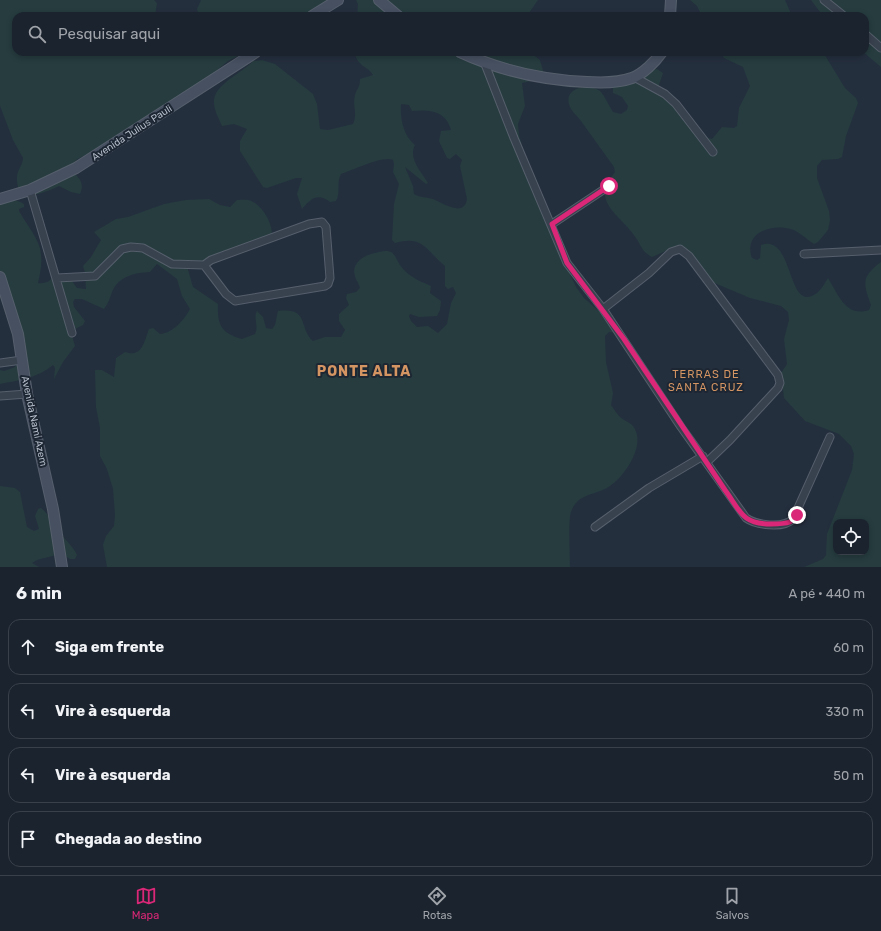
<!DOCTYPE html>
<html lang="pt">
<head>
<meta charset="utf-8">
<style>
  :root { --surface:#1b232e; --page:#242b36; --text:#f1f3f6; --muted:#a0a4aa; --line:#39404a; --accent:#db2777 }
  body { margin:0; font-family:Rubik,sans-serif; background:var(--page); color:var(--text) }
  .controls { position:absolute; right:12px; bottom:12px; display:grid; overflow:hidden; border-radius:8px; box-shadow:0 2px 6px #0003 }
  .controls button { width:36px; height:36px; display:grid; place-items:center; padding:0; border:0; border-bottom:1px solid var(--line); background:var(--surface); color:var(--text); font:20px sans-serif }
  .stop { position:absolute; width:12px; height:12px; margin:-9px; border:3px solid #db2777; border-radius:50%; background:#fff }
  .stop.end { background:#db2777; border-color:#fff; box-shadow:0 1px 4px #0008 }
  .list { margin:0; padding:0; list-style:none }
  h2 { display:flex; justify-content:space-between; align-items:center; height:52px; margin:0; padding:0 16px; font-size:17px }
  h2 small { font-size:13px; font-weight:400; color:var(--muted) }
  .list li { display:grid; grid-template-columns:26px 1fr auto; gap:12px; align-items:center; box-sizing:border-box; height:56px; margin:0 8px 8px; padding:0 8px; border:1px solid var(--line); border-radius:12px }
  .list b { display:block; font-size:15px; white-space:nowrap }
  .list em { font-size:13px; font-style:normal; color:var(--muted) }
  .icon { flex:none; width:22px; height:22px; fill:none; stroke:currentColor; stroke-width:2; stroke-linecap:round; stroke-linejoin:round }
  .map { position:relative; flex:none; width:881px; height:567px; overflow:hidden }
  .search { position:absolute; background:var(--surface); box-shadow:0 2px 6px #0003; left:12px; right:12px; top:12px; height:44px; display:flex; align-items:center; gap:10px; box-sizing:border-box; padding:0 14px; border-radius:12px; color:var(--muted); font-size:15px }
  .sheet { height:308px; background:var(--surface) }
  nav { display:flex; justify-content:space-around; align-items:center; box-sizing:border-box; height:56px; border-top:1px solid var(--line); background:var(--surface); font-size:11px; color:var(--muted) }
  nav a { display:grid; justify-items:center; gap:2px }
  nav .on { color:var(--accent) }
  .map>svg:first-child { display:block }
  .green { fill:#263c3f; fill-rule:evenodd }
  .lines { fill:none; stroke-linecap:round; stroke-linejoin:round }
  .street-casing { stroke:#565f6c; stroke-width:9 }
  .secondary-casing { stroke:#565f6c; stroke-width:12 }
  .street { stroke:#38414e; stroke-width:7 }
  .secondary { stroke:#465061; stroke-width:10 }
  .route { stroke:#db2777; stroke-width:5 }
  .labels { text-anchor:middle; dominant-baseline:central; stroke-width:4; stroke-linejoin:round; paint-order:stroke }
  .street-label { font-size:10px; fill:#b4bcc9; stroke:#1d2633 }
  .neighbourhood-label { font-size:11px; letter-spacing:1px; fill:#d59563; stroke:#1d2633 }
  .district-label { font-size:14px; font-weight:bold; letter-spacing:1px; fill:#d59563; stroke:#1d2633 }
</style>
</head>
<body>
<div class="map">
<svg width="881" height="567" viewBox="0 0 881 567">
  <rect width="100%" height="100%" fill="#242f3e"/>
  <path class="green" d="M0,0H154L157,3L155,16H16V52H246L228,61L204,81L180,95L121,136L76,160L73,172C79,178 85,183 80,194L71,192L59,186C44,193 15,206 17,176C18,169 23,164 23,158L13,140L0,106Z
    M201,0H332L303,16H199L197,9Z
    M356,0H538L527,16H357L358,4Z
    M690,0H785L792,16H702L697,6Z
    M811,0H881V67L863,52H865V16H823Z
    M355,52H530L540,60L544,74L539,79L522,83L525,106L518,124L519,135L527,163L532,192L554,231L564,261L576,287L584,298L609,320L617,333L609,332L605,336L606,362L613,393L611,405C614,409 617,414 620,417C624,421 630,422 633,426C647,444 625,476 610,486C596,496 578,492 571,512C568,520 570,556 570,567H107L103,545L106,536L114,526L115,515L113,489L107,469L100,456V428L96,407L95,370H102L114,377L116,358L125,352C142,358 144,342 149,329L153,328L160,334C173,333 184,320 190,309L182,296L177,279L157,264L150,272C134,273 119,276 112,292C110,298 108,304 104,309L82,299H75L73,302L74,307L85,321L83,325L73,330L72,336L75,346L63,362L54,379L55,368L53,365C37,378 20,380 0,384V370L4,371L15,367L21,356L19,328L0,272V201C9,200 17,199 24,204V207L19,209V211C37,241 47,246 38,283C46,284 51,281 55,274H64L72,281L77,288L86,289L85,273L83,266L91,257L101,240L94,232L116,219L128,217L164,204L186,200L209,199L220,205L230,207L237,200C243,200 249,199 253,202C265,208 277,231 270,243L252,248L240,254H219L198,264L187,266L193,287L218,304C217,326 222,333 242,339L255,334C259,326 253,318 257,311L263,317L266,328L272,329L275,325L278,311C310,307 298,328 313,341L325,337H341L345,330L339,321V314L349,305L346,298L347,294L356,292L360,288C359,283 356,281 355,276C351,265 361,257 371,254C400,245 391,258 406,272C414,279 422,282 431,286L430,293L441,301L440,310L437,316L419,317L410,314L409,316L411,321L417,327L428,326L438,333L447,324L451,303L456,293L453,287L448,289L445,286V266C425,250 424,235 395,243L392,240L394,204L399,184L393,172L394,164L393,160C384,155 353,170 341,174C336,183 341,192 336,201L330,202C317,193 312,198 302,209L297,194L302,178H296L267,188L263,187L240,151V141L247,129L234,124L222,126C219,119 214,110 214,103C212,85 243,73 253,61L262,60L275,64L313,94L317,104L320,129L328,130L353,124C358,114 352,105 355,95C357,88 360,88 360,79L373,75C368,66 356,66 355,52ZM401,104L409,105L412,111C430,109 446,111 451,130L441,131L439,141L447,158L450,159L456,154L462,160L460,166L467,199C464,218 443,203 433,199C427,197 420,198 414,194L413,186L405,167L426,184L428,183C421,171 408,159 415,145C403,135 400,119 401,104Z
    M721,52H823L845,88L856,98L858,103L846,136L842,157L838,159L822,160L817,166V178L829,211L830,220L828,230L818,242L814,244C806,239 800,232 791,229C770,223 743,234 752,258L757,260L760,258L761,245C795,233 786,316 817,293C821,290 825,283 828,278C838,294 846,318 869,310L871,305C863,283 861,277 881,262V567H804L823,559L826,555L827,534L852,470L854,454L851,446L839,434L805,421L784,398L781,373L787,364L784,339L789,320L788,312L781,306L750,298L712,282L691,260L678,253L666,251L652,257C641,252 640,242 633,234C623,219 599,206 606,185C608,181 612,176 615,172L614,167C603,152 592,136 581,121C577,115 571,112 569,104C564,87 590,83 600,91C605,96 609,106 613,112L621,114L627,110L628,106L622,97L613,93V88L647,71L657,69L663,73L659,85L661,90C671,101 698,137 712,139L722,127L734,128L737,126L739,108L750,86L743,67L724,58ZM836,522H866V552H836Z
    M0,486L15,488L20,492L27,527L34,531L39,529L35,516L38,509L41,508C50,515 53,525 60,533C66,541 73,546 77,555L75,559H70L61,553C51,558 40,557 32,563L39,567H0Z"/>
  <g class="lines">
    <defs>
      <path id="street" d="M824,0L844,16
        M865,34L881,48
        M485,64L514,138L567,263L603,309L681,427L746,518C756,525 783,529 793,519L830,437
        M634,77L665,94L676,104L713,152
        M30,190L72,333
        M552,224L609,186
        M804,254L881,250
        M57,278L95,276L122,249L131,247L143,248L172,264L204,265L211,260L309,224L322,222L326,227L330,278L328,284L325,286L235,301L226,294L204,265
        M603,309L649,273L671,252L680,249L689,256L778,375L780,383L778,388L730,440L707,462
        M0,363L22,360
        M0,396L27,394
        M595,527L649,488L703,456"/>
      <path id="secondary" d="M379,0L398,16
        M312,16L338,0
        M670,16L671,0
        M460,52C501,71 541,80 587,82C602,83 618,83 632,78C643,74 655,62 662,52
        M0,199L30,190L76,168L256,52
        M0,277L18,334L27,394L53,509L62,567"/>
    </defs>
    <use href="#street" class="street-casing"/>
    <use href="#secondary" class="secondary-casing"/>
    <use href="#street" class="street"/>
    <use href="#secondary" class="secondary"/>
  </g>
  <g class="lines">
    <path class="route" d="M609,186L552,224L567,263L624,339L725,490C741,512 742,524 771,524C778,524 784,524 790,522L797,515"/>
  </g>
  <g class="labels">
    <g class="street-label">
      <text transform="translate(132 133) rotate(-33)">Avenida Julius Pauli</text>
      <text transform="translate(34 421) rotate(78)">Avenida Nami Azem</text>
    </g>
    <g class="neighbourhood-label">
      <text x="706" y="374">TERRAS DE<tspan x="706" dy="13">SANTA CRUZ</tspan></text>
    </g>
    <g class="district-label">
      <text x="364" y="371">PONTE ALTA</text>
    </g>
  </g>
</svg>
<div class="controls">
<button><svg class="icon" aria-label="locate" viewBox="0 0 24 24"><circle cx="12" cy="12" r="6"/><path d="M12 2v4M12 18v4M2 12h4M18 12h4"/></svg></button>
</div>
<div class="stop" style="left:609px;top:186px"></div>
<div class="stop end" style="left:797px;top:515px"></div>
<div class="search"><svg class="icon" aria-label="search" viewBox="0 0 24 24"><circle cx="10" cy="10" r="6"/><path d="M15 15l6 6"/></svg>Pesquisar aqui</div>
</div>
<section class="sheet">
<h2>6 min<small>A pé · 440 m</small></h2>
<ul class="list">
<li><svg class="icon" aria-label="ahead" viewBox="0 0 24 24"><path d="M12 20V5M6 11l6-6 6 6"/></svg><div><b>Siga em frente</b></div><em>60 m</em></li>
<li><svg class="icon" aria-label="left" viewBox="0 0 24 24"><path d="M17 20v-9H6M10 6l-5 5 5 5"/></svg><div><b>Vire à esquerda</b></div><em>330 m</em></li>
<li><svg class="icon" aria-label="left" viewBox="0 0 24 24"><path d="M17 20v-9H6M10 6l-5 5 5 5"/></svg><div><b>Vire à esquerda</b></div><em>50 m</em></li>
<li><svg class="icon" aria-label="arrive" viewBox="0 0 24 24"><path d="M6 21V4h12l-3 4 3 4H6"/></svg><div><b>Chegada ao destino</b></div></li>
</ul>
</section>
<nav>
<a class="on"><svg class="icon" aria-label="map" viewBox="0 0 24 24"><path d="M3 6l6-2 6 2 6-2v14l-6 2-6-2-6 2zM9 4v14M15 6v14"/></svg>Mapa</a>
<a><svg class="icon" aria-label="directions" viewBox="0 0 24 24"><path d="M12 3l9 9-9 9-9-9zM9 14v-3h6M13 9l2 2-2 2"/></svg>Rotas</a>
<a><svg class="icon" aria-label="saved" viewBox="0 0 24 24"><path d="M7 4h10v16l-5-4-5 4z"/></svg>Salvos</a>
</nav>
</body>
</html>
